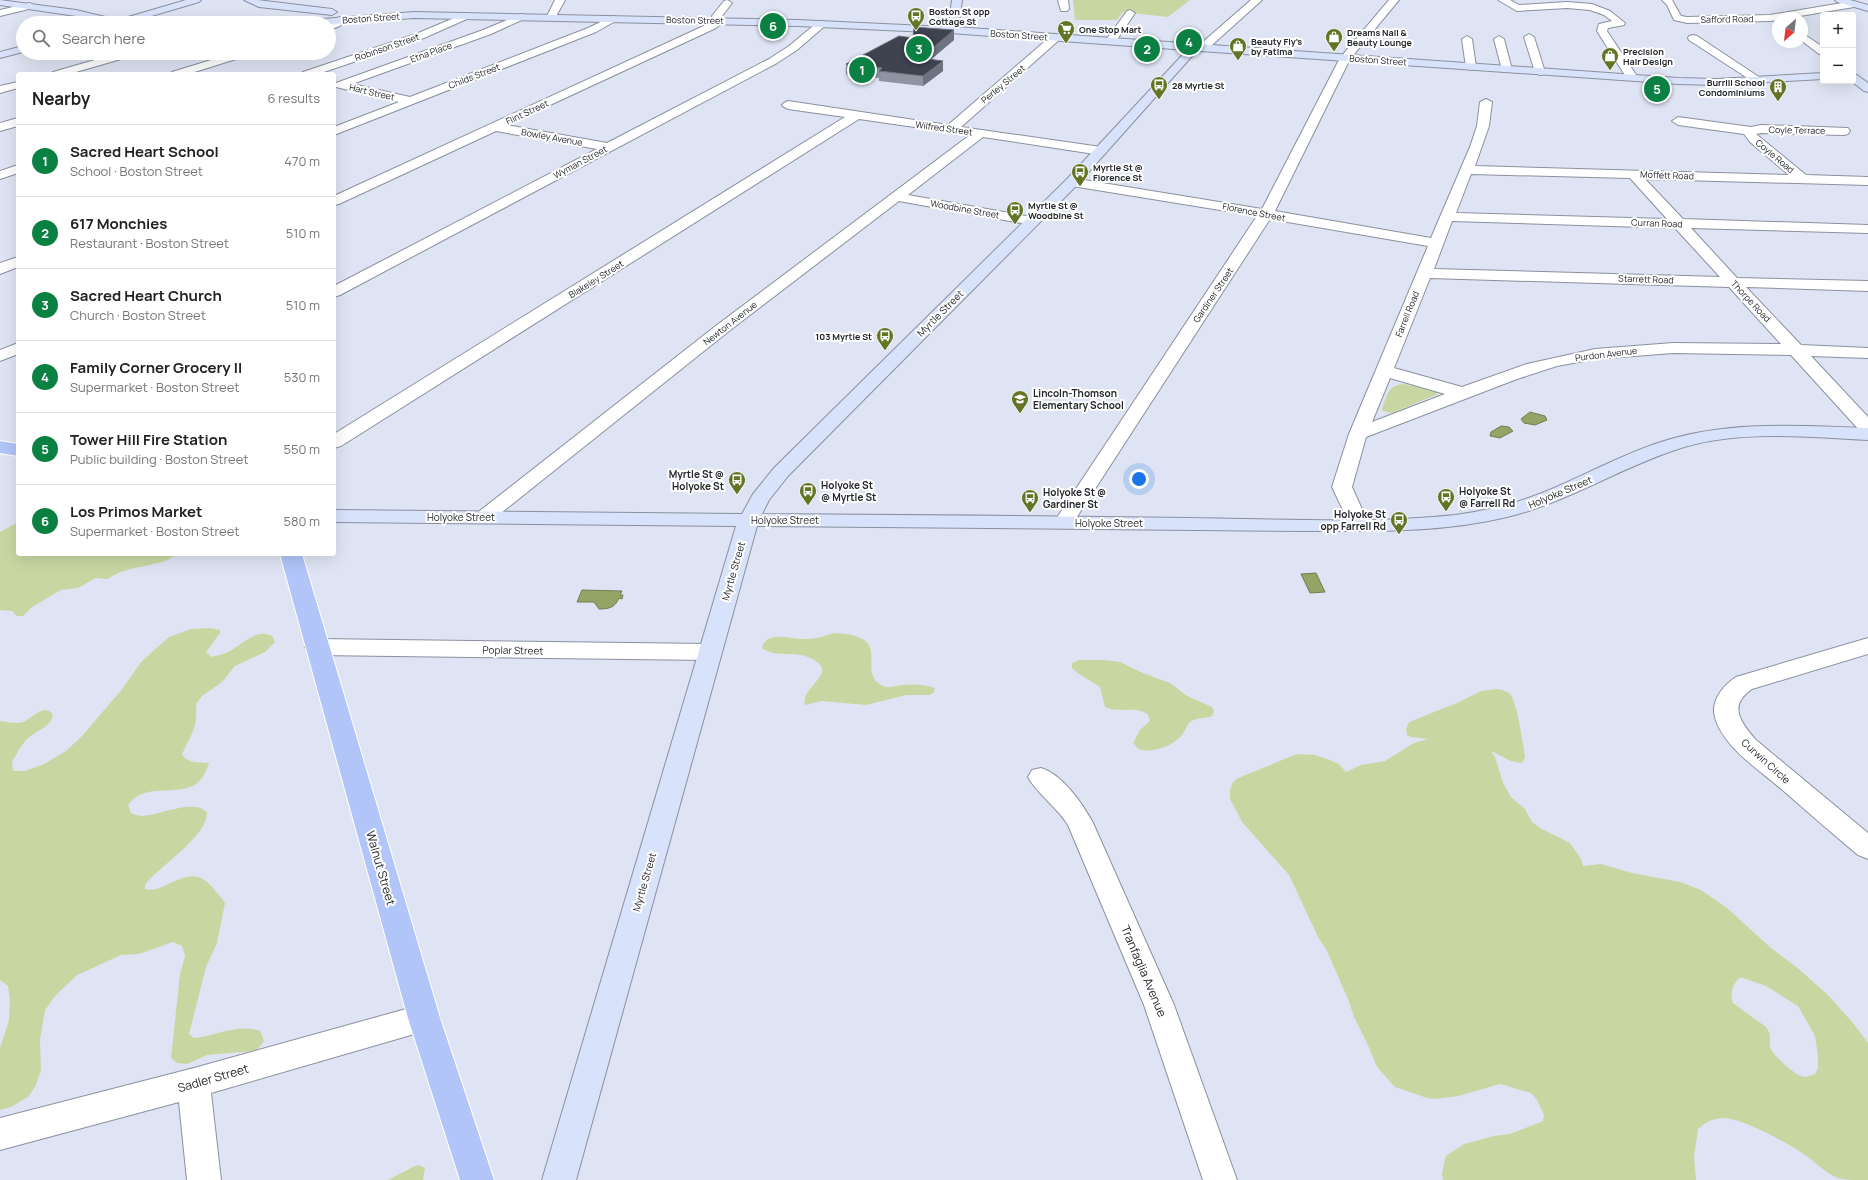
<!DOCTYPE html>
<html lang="en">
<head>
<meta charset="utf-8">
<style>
  :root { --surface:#fff; --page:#f2f2f2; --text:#222; --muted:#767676; --line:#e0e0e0; --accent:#0b8043 }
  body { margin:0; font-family:Manrope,sans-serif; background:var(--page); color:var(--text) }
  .controls { position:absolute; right:12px; top:12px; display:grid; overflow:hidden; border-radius:4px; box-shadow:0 4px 16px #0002 }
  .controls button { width:36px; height:36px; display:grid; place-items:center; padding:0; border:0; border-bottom:1px solid var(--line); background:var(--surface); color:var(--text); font:20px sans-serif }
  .compass { position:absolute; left:1772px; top:12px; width:36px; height:36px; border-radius:50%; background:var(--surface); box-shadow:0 4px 16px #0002; rotate:208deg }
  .you { position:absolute; left:1139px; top:479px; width:14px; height:14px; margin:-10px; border:3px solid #fff; border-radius:50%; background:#1a73e8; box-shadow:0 0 0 6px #1a73e833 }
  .badge { display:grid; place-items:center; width:26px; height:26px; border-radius:50%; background:var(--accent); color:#fff; font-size:13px; font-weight:700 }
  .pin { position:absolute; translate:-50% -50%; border:2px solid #fff; box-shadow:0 1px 4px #0006 }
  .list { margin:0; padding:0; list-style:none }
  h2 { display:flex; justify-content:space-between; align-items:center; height:52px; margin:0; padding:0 16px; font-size:17px }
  h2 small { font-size:13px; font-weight:400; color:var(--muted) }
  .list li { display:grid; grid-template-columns:26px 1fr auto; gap:12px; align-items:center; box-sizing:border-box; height:72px; padding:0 16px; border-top:1px solid var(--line) }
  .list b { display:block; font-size:15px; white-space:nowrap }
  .list p { margin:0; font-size:13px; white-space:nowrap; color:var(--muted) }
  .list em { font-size:13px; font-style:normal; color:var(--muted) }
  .icon { flex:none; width:22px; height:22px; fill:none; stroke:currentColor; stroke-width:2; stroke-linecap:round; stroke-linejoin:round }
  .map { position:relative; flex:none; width:1868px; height:1180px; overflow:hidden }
  .search { position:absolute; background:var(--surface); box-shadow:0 4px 16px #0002; left:16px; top:16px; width:320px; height:44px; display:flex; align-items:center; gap:10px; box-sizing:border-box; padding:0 14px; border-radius:22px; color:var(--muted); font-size:15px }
  .panel { position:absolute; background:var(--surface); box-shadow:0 4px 16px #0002; left:16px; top:72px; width:320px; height:484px; border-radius:4px }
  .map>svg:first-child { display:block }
  .green { fill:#c8d7a2; fill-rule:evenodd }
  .water { fill:#94a466; stroke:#727e54 }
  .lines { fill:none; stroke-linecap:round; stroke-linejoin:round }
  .street-casing { stroke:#8a909e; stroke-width:2 }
  .secondary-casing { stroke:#8a909e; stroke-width:2 }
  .primary-casing { stroke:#fff; stroke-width:2 }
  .street { fill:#fff; fill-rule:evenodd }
  .secondary { fill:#d9e2fb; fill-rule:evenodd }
  .primary { fill:#b2c5f8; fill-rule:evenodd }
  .wall { fill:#8e94a1 }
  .shaded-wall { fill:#6e7380 }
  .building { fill:#3e434f; stroke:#6e7380 }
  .labels { text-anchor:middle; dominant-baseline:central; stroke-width:4; stroke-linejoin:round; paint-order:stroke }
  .far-poi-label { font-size:9px; font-weight:bold; fill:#24262b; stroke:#fff; text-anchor:start }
  .far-street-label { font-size:9px; fill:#24262b; stroke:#fff }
  .street-label { font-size:10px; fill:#24262b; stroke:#fff }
  .poi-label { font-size:10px; font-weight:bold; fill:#24262b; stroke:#fff; text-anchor:start }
  .near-street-label { font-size:12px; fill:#24262b; stroke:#fff }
</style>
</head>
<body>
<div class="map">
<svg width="1868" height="1180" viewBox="0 0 1868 1180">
  <rect width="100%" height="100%" fill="#dee4f3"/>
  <path class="green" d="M1073,0H1190L1168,17L1123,12L1117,20H1075Z
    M1404,384L1434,391L1438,394L1392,413L1383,411L1382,409C1387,396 1387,385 1404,384Z
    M18,522V554H176C163,568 127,564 108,579L96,578L78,588L61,590L32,607L23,616H17L12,611L0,610V532Z
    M210,628L220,630V633L206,652L212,657C218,655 224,654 230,651C243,644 256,628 272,636L275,642L265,652L235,666L222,682L202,696L196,704C198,728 191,734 182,754C187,764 200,762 209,763C207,768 205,774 202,778C186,801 146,779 128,805L131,813C134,814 139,816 143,816C160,815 196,798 207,813C207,837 159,866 145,885V889C153,891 158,889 166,885C185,877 197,869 213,888C217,893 221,897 225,903L217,943L206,967L189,1034L194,1038C216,1036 238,1023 260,1031L264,1041L258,1049L253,1051L207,1055L187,1064L177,1063L171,1058L180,974L185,956L182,946L173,942L139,954L121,955L77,975L56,995L45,1010L40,1040L41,1070L36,1085L28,1097L11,1107L0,1110V1048L9,1020L10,1000L8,986L0,980V721C8,722 15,724 23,722C32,718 45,702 53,715C51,728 34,731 26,740C20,747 16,755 12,762L13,771H25L44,764L66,751L82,736L123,688L141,662L169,637L191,629Z
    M834,633C897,636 855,669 881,685C887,689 895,686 902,685C913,684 924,684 935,688L934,692L930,695H906L866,705L822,701L805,705C800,686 842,672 810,658C795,650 777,659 762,648C766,629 793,640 806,639C816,639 825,636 834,633Z
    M1079,660H1104L1120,662L1143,673L1170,683L1187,696L1212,707L1214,711L1212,716C1205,719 1196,717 1190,722C1187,725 1185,731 1182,735C1173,746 1152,754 1138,749L1133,743L1140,730L1150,721L1148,715C1137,705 1119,714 1105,707L1100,687L1079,674L1072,668V663Z
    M1498,689C1502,690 1507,691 1510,694C1517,702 1523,744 1525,756L1523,762L1520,763L1511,761L1491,751L1495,757L1503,783L1511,797L1525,809L1532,822L1540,828L1570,843L1581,859L1583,866L1601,864L1632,873L1680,882L1701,890L1727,908L1771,948L1800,970L1829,996L1853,1023L1868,1043V1180C1860,1180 1848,1180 1841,1179C1828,1175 1818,1165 1808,1157C1791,1145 1742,1117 1722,1118C1712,1119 1706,1122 1698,1129L1694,1157L1696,1180H1443L1442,1173L1446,1156L1464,1144L1494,1136L1510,1134L1543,1121L1544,1115L1537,1100L1531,1093L1500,1084L1458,1096L1435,1099L1427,1098L1395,1087L1377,1067L1367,1043L1354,1017L1348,999L1326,949L1318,937L1289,875L1242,822L1230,799V790L1233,782L1238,778L1297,754L1315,755L1327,759L1339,764L1346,772L1361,765L1385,761L1414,743L1428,739L1411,737L1407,735L1406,729L1409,722L1457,703L1481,691ZM1739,978H1743L1766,986L1798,1006L1815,1036L1818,1056V1068L1815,1074L1806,1077L1798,1075L1786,1066L1773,1053L1770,1047V1034L1766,1027L1733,1003C1730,994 1732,985 1739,978Z
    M419,1165L425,1168L423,1180H388L413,1167Z"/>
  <path class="water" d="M1530,412L1545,416L1547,420L1535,425L1524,423L1521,419Z
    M1501,426L1509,427L1513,431L1500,438L1490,436L1491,432Z
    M1316,573L1325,592L1310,593L1301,574Z
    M582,590L622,591L620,595H623L622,599L619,598C615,608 608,609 599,609L594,602H577Z"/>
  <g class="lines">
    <defs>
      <path id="street" d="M555,0H565L554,20H548L546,18Z
        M727,0L732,3L722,16L724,21L716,28L507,125L607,143L769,59L789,46L818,22L822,21L827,24L797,50L777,63L340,295L334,297V286L597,149L496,131L339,204L334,205V196L708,24L714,20L712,16L724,1Z
        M1058,0H1068L1069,9L1067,11H1061Z
        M1251,0H1262L1212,45L1201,50H1193L1192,48L1204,41Z
        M1389,0H1399L1350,59L1275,211L1431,238L1470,147L1477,126L1480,102L1486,99L1492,102L1489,126L1475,166L1789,175L1750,142L1744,134L1678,125L1672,121L1678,117L1751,127L1761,125L1848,128L1850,131L1848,134L1844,135L1761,133L1756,134L1806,175L1868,177V185L1645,179L1683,219L1868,225V233L1691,228L1737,278L1868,281V291L1746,287L1801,345L1868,348V358L1811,356L1868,417V434L1861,432L1791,355L1673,353L1595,359L1557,366L1517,379L1366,437L1352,487L1369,525L1366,529L1359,531L1352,529L1332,487L1349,434L1428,246L1270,219L1071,526L1064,528L1057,526L1054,522L1257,216L1072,186L1067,185L1065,182L1067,179L1072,178L1262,209L1340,58ZM1471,174L1630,178L1667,219L1456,213ZM1452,221L1675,228L1720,277L1434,269ZM1430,278L1729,287L1781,344L1673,343L1595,349L1527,364L1462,387L1394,368ZM1390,378L1445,394L1372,422Z
        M1498,0H1510L1519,5L1567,2L1592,4L1610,11L1625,23L1624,25L1608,28L1607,31L1638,78L1636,80H1628L1597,31L1599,24L1612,21L1604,15L1590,10L1567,8L1517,11Z
        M1662,0H1672L1681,16L1687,17L1770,15L1854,1L1859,4L1854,7L1788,18H1778V20L1770,21L1687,23L1674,20L1667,5Z
        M30,3L35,6L33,8L0,16V10Z
        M1130,10L1135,13L1114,44H1106L1105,42L1106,40L1127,11Z
        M466,13L469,14L471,16L469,18L424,38L318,74H301L303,72L416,34Z
        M521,14L524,15L526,17L524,19L491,34L352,84L410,97L588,28L611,17L614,16L619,19L596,32L334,135V127L399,102L336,87L334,85L336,83L483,30Z
        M339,17L344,20L340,26L329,30V23Z
        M1802,33L1823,47V55L1819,54L1802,41Z
        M1529,34L1534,37L1545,72L1544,74L1540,75L1535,72L1524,37Z
        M1055,35L1059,36L1060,38L1059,40L961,127L1101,147L1105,148L1107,151L1105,154L1101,155L983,137L908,195L1032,217L1037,218L1039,221L1037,224L1032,225L899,201L729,331L491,521L484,523L477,521L474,517L477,513L717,325L970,135L859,119L341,446L334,448V434L845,117L788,109L784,107L782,105L784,103L788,101L948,125L1051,36Z
        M1693,35L1697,36L1762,79L1756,82L1752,81L1689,40L1688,38L1689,36Z
        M1467,36L1472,39L1476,67L1471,70L1466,67L1462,39Z
        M1499,36L1504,39L1512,70L1511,72H1503L1502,70L1494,39Z
        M119,53H136L135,55L69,74H51L53,72Z
        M234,53H250L249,55L188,74H170L172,72Z
        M18,82V88L0,93V86Z
        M18,118V126L0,131V123Z
        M18,165V173L0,179V171Z
        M18,257V267L0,274V263Z
        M18,343V354L0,361V350Z
        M1868,638V654L1752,689C1728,705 1740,722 1756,740L1868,833V859L1858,855C1834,835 1810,814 1786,793C1764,773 1718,745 1714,712C1713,698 1724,685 1736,677Z
        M317,639L709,644L717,647L721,652L717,657L709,660L317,655L309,652L305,647L309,642Z
        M1041,768C1062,774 1083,804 1093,823L1174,1005L1237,1180H1203L1144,1005L1068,825C1057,807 1038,795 1028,777L1032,770Z
        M424,1004L435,1008L440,1018L435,1028L211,1093L221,1180H187L179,1102L0,1150V1118L194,1068Z"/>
      <path id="secondary" d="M0,0L76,10L118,20L186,0H201L199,2L128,23H107L76,16L0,5Z
        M244,0H257L332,9L337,12L332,15L259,7Z
        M952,0H962L959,23L956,27L1678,78L1716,79L1823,73V79L1716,85L1678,84L1200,51L1193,55L1077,185L788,476L769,500L762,514C905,515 1047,516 1190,518C1277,519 1368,524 1455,515C1485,511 1514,504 1542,493C1582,477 1620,455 1661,442C1728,420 1799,426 1868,428V440C1805,437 1736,429 1675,450C1618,469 1566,503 1507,517C1441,533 1375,531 1308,531L757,526L576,1180H542L736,526L334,522V510L742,514L753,494L774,468L1067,179L1187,50L950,33L798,26L414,18L329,24V23H304L309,20L414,12L798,20L947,27L949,23Z
        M1835,0H1850L1868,5V11L1837,2Z
        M23,46V52L0,58V52Z
        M1853,74L1857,75L1868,83V92L1864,91L1851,81H1853Z"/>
      <path id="primary" d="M0,441L18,444V456L0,453Z
        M280,554H302L440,1018L494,1180H460L408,1018Z"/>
    </defs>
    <use href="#street" class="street-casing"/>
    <use href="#secondary" class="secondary-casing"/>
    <use href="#primary" class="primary-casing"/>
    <use href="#street" class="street"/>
    <use href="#secondary" class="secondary"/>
    <use href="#primary" class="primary"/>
  </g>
  <path class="wall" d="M954,30V40L931,59L943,71L923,86L879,81V78L846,74V64L913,38Z"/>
  <path class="shaded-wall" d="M954,30V40L921,68V58Z
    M943,61V71L923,86V76Z"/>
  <path class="building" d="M914,27L954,30L921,58L943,61L923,76L879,71L882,68L846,64L899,36L913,38Z"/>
  <defs>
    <symbol id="bus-pin" viewBox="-11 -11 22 30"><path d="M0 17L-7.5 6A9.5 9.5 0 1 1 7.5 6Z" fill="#637524" stroke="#fff"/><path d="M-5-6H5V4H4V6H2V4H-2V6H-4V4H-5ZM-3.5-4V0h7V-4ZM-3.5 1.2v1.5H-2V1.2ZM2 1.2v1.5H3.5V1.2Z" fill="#fff"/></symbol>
    <symbol id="supermarket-pin" viewBox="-11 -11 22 30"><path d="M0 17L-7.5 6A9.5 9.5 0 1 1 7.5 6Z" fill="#637524" stroke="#fff"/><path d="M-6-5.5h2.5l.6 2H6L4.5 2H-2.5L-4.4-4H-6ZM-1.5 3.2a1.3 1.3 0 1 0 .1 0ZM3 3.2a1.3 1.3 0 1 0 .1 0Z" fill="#fff"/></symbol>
    <symbol id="shop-pin" viewBox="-11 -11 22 30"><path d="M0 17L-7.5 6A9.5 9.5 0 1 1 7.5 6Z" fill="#637524" stroke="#fff"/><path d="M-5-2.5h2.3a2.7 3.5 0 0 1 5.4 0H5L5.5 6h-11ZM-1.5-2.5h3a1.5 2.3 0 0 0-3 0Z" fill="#fff"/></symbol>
    <symbol id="building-pin" viewBox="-11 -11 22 30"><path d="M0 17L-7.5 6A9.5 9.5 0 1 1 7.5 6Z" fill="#637524" stroke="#fff"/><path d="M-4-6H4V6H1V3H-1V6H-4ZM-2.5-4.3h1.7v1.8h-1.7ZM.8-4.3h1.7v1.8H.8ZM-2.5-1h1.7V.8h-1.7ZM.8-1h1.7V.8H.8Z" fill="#fff"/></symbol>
    <symbol id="school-pin" viewBox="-11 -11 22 30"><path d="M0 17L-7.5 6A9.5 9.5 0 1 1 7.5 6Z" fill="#637524" stroke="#fff"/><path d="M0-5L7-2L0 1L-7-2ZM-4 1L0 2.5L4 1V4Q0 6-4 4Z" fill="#fff"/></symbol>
  </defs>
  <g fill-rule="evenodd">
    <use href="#bus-pin" x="906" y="6" width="20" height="27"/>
    <use href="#supermarket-pin" x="1056" y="19" width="20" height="27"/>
    <use href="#shop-pin" x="1324" y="27" width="20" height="27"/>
    <use href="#shop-pin" x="1228" y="36" width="20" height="27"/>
    <use href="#shop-pin" x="1600" y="46" width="20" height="27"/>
    <use href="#bus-pin" x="1149" y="75" width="20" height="27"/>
    <use href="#building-pin" x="1768" y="77" width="20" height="27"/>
    <use href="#bus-pin" x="1070" y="162" width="20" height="27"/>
    <use href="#bus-pin" x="1005" y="200" width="20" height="27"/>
    <use href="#bus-pin" x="875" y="326" width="20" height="27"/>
    <use href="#school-pin" x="1010" y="389" width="20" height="27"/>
    <use href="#bus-pin" x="727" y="470" width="20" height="27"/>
    <use href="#bus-pin" x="798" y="481" width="20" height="27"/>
    <use href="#bus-pin" x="1436" y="487" width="20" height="27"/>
    <use href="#bus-pin" x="1020" y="488" width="20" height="27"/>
    <use href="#bus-pin" x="1389" y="510" width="20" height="27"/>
  </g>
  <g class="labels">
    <g class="far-poi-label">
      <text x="929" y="11">Boston St opp<tspan x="929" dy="10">Cottage St</tspan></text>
      <text x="1079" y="29">One Stop Mart</text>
      <text x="1347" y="32">Dreams Nail &amp;<tspan x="1347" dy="10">Beauty Lounge</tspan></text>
      <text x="1251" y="41">Beauty Fly's<tspan x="1251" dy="10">by Fatima</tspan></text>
      <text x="1623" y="51">Precision<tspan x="1623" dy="10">Hair Design</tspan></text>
      <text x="1765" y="82" text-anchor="end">Burrill School<tspan x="1765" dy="10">Condominiums</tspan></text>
      <text x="1172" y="85">28 Myrtle St</text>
      <text x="1093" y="167">Myrtle St @<tspan x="1093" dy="10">Florence St</tspan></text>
      <text x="1028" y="205">Myrtle St @<tspan x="1028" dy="10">Woodbine St</tspan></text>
      <text x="872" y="336" text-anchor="end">103 Myrtle St</text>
    </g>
    <g class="far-street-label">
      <text transform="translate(371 18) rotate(-4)">Boston Street</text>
      <text transform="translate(1727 19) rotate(-1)">Safford Road</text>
      <text transform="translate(695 20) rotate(1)">Boston Street</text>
      <text transform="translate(1019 35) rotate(4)">Boston Street</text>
      <text transform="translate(387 47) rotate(-19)">Robinson Street</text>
      <text transform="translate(431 52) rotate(-20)">Etna Place</text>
      <text transform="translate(1378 60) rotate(4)">Boston Street</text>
      <text transform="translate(474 76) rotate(-21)">Childs Street</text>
      <text transform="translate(1003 84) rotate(-40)">Perley Street</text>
      <text transform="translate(372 92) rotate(13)">Hart Street</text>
      <text transform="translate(527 112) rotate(-25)">Flint Street</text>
      <text transform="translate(944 128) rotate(8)">Wilfred Street</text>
      <text transform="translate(1797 130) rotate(1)">Coyle Terrace</text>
      <text transform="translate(552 137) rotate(10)">Bowley Avenue</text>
      <text transform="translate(1775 156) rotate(40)">Coyle Road</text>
      <text transform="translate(580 162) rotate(-28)">Wyman Street</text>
      <text transform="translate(1667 175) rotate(2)">Moffett Road</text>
      <text transform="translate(965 209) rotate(10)">Woodbine Street</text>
      <text transform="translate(1254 212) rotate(11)">Florence Street</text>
      <text transform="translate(1657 223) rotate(2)">Curran Road</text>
      <text transform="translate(596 279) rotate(-32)">Blakeley Street</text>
      <text transform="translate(1646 279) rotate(2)">Starrett Road</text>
      <text transform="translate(1213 295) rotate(-56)">Gardiner Street</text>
      <text transform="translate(1751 301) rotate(47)">Thorpe Road</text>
      <text transform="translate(1407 314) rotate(-68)">Farrell Road</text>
      <text transform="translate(730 323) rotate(-38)">Newton Avenue</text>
      <text transform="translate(1606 354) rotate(-7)">Purdon Avenue</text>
    </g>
    <g class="street-label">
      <text transform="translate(940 313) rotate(-45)">Myrtle Street</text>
      <text transform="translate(1560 492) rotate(-23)">Holyoke Street</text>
      <text x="461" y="517">Holyoke Street</text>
      <text x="785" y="520">Holyoke Street</text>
      <text x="1109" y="523">Holyoke Street</text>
      <text transform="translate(733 571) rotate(-74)">Myrtle Street</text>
      <text transform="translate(513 650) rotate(1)">Poplar Street</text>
      <text transform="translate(1766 761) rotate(42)">Curwin Circle</text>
      <text transform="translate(644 882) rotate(-74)">Myrtle Street</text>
    </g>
    <g class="poi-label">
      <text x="1033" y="393">Lincoln-Thomson<tspan x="1033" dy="12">Elementary School</tspan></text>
      <text x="724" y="474" text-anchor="end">Myrtle St @<tspan x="724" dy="12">Holyoke St</tspan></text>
      <text x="821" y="485">Holyoke St<tspan x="821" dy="12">@ Myrtle St</tspan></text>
      <text x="1459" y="491">Holyoke St<tspan x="1459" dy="12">@ Farrell Rd</tspan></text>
      <text x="1043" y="492">Holyoke St @<tspan x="1043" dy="12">Gardiner St</tspan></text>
      <text x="1386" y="514" text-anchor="end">Holyoke St<tspan x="1386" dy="12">opp Farrell Rd</tspan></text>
    </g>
    <g class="near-street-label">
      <text transform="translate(381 868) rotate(74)">Walnut Street</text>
      <text transform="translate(1144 971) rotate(67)">Tranfaglia Avenue</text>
      <text transform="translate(213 1078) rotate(-16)">Sadler Street</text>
    </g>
  </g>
</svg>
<div class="controls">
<button>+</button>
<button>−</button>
</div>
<svg class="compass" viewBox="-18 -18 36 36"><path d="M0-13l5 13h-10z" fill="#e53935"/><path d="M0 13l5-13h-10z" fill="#767676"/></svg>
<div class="you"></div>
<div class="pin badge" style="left:862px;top:70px">1</div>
<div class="pin badge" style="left:1147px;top:49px">2</div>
<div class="pin badge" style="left:919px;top:49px">3</div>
<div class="pin badge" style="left:1189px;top:42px">4</div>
<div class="pin badge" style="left:1657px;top:89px">5</div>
<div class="pin badge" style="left:773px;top:26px">6</div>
<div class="search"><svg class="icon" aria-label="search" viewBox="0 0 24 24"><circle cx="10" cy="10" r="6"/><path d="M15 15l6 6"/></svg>Search here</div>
<section class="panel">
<h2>Nearby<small>6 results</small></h2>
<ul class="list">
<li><span class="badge">1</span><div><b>Sacred Heart School</b><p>School · Boston Street</p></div><em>470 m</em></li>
<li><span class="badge">2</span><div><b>617 Monchies</b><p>Restaurant · Boston Street</p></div><em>510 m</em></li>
<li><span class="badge">3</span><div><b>Sacred Heart Church</b><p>Church · Boston Street</p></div><em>510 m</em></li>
<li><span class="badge">4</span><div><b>Family Corner Grocery II</b><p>Supermarket · Boston Street</p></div><em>530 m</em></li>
<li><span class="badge">5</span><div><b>Tower Hill Fire Station</b><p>Public building · Boston Street</p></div><em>550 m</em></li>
<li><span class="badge">6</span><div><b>Los Primos Market</b><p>Supermarket · Boston Street</p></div><em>580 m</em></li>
</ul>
</section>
</div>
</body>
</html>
